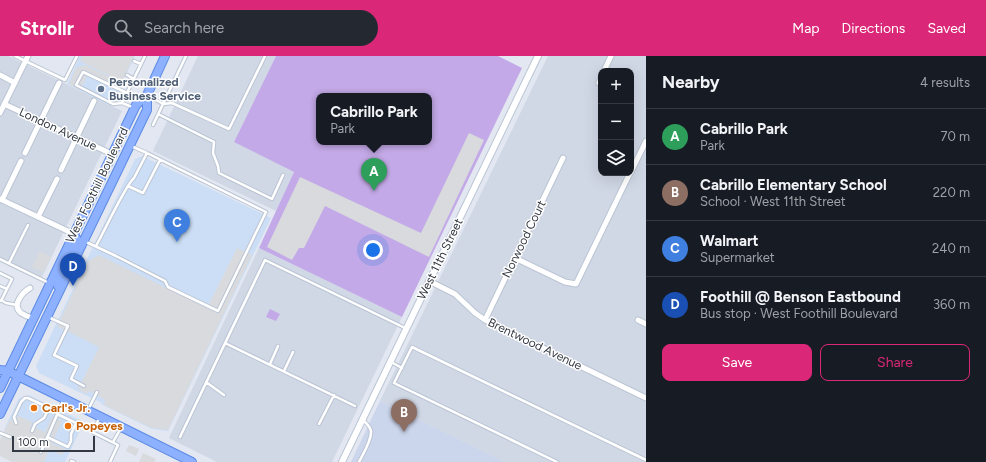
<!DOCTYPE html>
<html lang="en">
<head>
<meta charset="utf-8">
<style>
  :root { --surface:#171b24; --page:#242831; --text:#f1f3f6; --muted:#9ea1a6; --line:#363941; --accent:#db2777 }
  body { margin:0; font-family:Figtree,sans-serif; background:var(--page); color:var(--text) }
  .controls { position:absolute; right:12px; top:12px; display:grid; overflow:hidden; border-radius:8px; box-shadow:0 4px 16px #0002 }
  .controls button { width:36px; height:36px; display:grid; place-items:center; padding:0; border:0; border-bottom:1px solid var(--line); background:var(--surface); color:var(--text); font:20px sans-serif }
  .scale { position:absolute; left:12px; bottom:10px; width:83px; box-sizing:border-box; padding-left:4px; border:2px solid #323942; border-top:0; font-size:11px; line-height:14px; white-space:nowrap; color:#323942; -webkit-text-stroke:3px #fff; paint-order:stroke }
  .you { position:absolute; left:373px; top:194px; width:14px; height:14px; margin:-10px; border:3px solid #fff; border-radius:50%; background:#1a73e8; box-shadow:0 0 0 6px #1a73e833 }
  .badge { display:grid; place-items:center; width:26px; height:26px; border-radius:50%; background:var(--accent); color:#fff; font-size:13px; font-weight:700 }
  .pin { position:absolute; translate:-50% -33px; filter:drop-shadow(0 1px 2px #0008) }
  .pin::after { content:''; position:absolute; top:21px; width:14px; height:12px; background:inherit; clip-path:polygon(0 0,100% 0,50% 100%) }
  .popup { position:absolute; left:316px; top:37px; width:116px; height:52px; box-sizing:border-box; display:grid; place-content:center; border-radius:8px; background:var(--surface); filter:drop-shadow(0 1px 3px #0005); font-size:13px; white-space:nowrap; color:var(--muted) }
  .popup b { font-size:15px; color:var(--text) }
  .popup::after { content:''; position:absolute; left:50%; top:100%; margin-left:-8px; border:8px solid transparent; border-top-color:var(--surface) }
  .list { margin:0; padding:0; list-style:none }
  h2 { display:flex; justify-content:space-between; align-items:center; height:52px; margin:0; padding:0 16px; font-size:17px }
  h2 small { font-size:13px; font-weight:400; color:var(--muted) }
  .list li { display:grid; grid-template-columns:26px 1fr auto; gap:12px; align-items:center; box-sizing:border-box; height:56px; padding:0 16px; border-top:1px solid var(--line) }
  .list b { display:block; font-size:15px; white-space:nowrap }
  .list p { margin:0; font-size:13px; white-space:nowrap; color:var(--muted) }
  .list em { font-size:13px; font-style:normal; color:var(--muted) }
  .actions { display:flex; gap:8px; padding:12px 16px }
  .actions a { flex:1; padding:9px 0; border:1px solid var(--accent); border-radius:8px; text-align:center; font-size:14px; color:var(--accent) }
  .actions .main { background:var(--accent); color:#fff }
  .icon { flex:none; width:22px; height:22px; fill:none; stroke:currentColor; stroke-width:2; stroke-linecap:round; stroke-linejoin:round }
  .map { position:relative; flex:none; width:646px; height:406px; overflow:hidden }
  header { display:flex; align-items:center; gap:24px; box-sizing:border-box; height:56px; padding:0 20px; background:var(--accent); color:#fff }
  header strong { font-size:19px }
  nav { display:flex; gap:22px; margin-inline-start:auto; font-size:14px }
  .search { width:280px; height:36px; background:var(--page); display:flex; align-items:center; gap:10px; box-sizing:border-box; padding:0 14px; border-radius:22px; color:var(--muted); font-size:15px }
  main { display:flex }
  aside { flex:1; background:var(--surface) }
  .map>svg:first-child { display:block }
  .residential { fill:#d0d7e5; fill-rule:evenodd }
  .commercial { fill:#cbdef5 }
  .education { fill:#cbd5eb }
  .green { fill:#c3a9e7; fill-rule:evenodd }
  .parking { fill:#d8dade }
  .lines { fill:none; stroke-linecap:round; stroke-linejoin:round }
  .service-casing { stroke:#bbc5d4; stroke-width:4.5 }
  .minor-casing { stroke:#bbc5d4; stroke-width:7 }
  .tertiary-casing { stroke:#bbc5d4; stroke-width:8 }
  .primary-casing { stroke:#5c8ae4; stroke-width:10 }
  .service { stroke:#fff; stroke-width:2.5 }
  .minor { stroke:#fff; stroke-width:5 }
  .tertiary { stroke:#fff; stroke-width:6 }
  .primary { stroke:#8db1ff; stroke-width:8 }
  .service-dot { fill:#5c6f8a; stroke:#fff; stroke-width:1.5 }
  .food-dot { fill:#e8710a; stroke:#fff; stroke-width:1.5 }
  .labels { text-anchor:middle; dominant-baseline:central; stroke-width:3; stroke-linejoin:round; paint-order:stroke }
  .service-label { font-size:12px; font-weight:bold; fill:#4e5e75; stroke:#fff; text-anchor:start }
  .street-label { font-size:12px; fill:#323942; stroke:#fff }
  .food-label { font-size:12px; font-weight:bold; fill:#c56008; stroke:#fff; text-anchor:start }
</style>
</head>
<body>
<header>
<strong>Strollr</strong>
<div class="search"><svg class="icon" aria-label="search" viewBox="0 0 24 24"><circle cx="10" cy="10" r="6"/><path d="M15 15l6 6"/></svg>Search here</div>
<nav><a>Map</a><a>Directions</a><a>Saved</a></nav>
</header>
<main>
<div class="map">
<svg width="646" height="406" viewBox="0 0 646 406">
  <rect width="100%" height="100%" fill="#e2e7f1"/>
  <path class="residential" d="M0,0H8L122,55L40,225L0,206Z
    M198,0H276L234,86L294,116L276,155L153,95Z
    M548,0H646V406H505L380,345ZM601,15H631V117H601Z
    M259,192L402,261L332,406H217L169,382Z"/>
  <path class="commercial" d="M80,0H135L111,50L67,28Z
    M142,100L271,162L168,375L152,373L103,349L100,346L39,317L36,310L135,103Z
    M29,339L84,366L65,406H33L13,378L4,374L19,342Z"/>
  <path class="education" d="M380,345L505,406H351Z"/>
  <path class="green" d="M276,0H498L522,12L402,261L259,192L294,116L234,86ZM319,40H429V86H319Z
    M270,253L280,258L276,265L266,261Z"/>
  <path class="parking" d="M82,0H134L122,26L80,5Z
    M85,9L121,26L117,34L87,20L80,34L69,28L76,12Z
    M469,77L484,84L429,201L325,150L304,192H299L292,204L267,191L300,121L421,177Z
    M237,192L252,199L168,374L152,372L104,349L105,344L89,335L87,338L78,333L99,291L57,270L88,205L99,199L207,252Z
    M40,195L51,201L43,216L32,211Z
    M19,360L32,366L31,370L45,376L52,361L62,365L52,387L65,393L62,399L49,394L44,406H12L0,400V384L9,365Z
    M129,389L139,393L136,400L126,395Z
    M143,397L156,403L154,406H139Z"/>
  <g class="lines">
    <defs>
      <path id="service" d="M15,0L65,24L77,0
        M134,5L141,8
        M127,19L134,23
        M149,40L163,48L172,47L229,73L265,0
        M122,47L113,48L76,29L83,16L127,37
        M132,51L122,47L145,0
        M158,58L214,86L213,97L218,110L219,117L272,143L283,119
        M153,69L186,0
        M128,130L143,137L160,104
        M84,185L116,200L165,225L168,231L218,255L266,156L147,97
        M96,190C103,178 126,128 134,122L147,97L131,90
        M0,203L49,227
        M9,207L28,169
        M0,217L12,223L1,245
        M0,230L7,233
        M1,244L6,247L17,249
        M48,261L68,270L54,299L77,310L71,323L84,330
        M225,287L355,350
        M391,306L402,312
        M270,308L278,290
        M284,315L293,296
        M206,326L224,339
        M88,354L97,336
        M100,361L92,376L118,389L110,406
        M16,367L14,361L21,346L25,342H28L47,351L48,354L44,362L35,368L32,375
        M319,368L334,339
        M0,377L10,381
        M47,381L68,391L71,385V378L76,367L57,358
        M180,381L265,204L405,272
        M113,386L121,372
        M41,396L63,345
        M71,406V405L74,406
        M359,406C363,398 372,384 371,375C370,370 366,367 363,364
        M557,406L394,327L412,291L646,404"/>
      <path id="minor" d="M604,15L611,0
        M0,19L15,27
        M599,27L601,22
        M4,48L112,98
        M0,57L28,0
        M25,97L59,27
        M61,114L94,45
        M631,116L646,85
        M0,143L74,178
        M2,144L21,105
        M38,161L57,123
        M515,202L565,226L576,228L630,117
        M429,225L455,238L475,257L485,264L646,342
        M30,232C23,236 11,249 21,257C24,259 29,261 33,262
        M485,264L563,102
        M638,264L646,268"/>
      <path id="tertiary" d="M342,406L538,0"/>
      <path id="primary" d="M58,230L64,213L77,184L74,178
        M0,314L8,315L18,320L192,406
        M0,332L136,49L147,39L165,0
        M0,358L147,54V39"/>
    </defs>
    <use href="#service" class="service-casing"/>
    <use href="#minor" class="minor-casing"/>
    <use href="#tertiary" class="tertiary-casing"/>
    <use href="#primary" class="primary-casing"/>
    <use href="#service" class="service"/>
    <use href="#minor" class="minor"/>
    <use href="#tertiary" class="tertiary"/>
    <use href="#primary" class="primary"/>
  </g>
  <circle class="service-dot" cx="101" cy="33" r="4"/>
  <g class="food-dot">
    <circle cx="34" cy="352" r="4"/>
    <circle cx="68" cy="370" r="4"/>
  </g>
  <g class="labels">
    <g class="service-label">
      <text x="109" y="26">Personalized<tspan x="109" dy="14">Business Service</tspan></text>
    </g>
    <g class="street-label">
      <text transform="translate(58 73) rotate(25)">London Avenue</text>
      <text transform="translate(97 129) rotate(-64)">West Foothill Boulevard</text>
      <text transform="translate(524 183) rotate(-64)">Norwood Court</text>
      <text transform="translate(440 203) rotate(-64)">West 11th Street</text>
      <text transform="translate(535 288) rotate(26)">Brentwood Avenue</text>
    </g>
    <g class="food-label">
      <text x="42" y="352">Carl's Jr.</text>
      <text x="76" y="370">Popeyes</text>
    </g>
  </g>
</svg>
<div class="controls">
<button>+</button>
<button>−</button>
<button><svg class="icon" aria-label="layers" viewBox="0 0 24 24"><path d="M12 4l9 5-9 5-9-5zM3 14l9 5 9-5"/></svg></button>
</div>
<div class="scale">100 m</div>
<div class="you"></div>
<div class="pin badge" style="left:374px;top:135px;background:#2e9e5b">A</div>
<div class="popup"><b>Cabrillo Park</b>Park</div>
<div class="pin badge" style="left:404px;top:376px;background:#8d6e63">B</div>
<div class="pin badge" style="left:177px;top:186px;background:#3f7fe0">C</div>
<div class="pin badge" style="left:73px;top:230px;background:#1a4fb4">D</div>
</div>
<aside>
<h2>Nearby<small>4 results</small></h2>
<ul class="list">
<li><span class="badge" style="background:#2e9e5b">A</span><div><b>Cabrillo Park</b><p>Park</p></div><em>70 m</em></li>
<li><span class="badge" style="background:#8d6e63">B</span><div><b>Cabrillo Elementary School</b><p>School · West 11th Street</p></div><em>220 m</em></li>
<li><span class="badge" style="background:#3f7fe0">C</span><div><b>Walmart</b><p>Supermarket</p></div><em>240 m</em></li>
<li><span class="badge" style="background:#1a4fb4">D</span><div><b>Foothill @ Benson Eastbound</b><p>Bus stop · West Foothill Boulevard</p></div><em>360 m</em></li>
</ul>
<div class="actions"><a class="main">Save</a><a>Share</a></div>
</aside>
</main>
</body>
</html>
